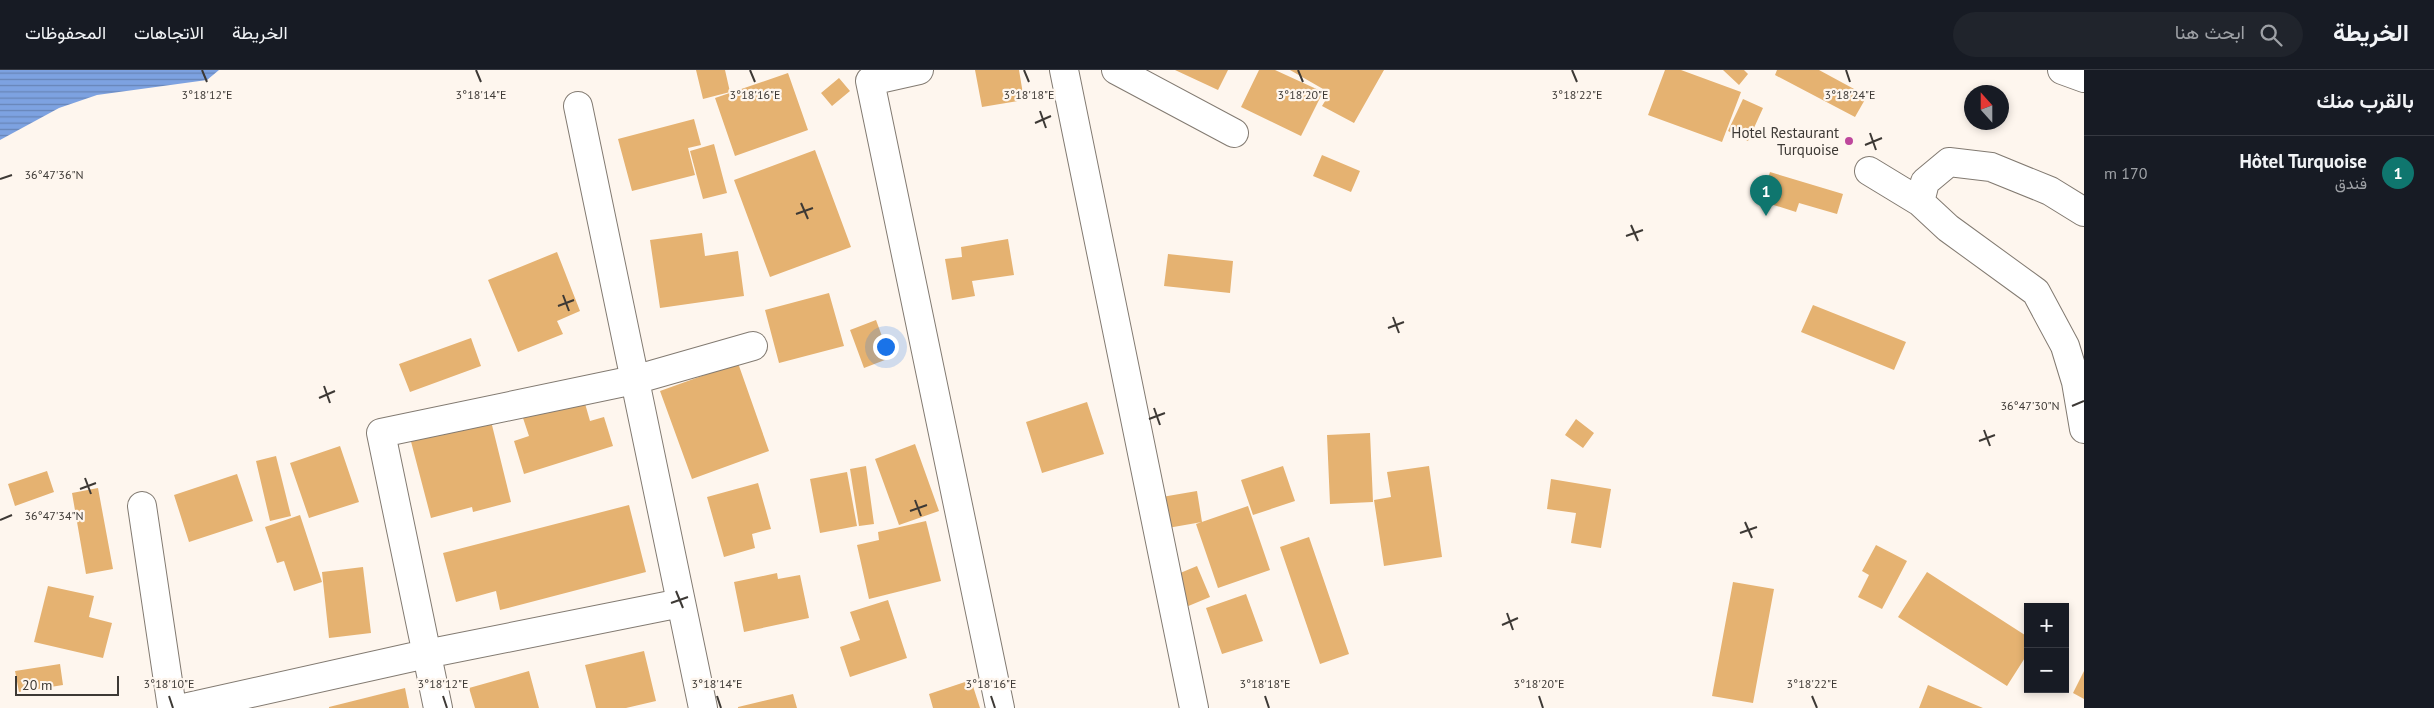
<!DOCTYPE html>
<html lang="ar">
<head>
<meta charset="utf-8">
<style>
  :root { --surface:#171b24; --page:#20242c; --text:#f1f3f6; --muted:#9ea1a6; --line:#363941; --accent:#0f766e }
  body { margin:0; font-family:"PT Sans",Vazirmatn,sans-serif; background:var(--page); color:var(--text); direction:rtl }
  .controls { position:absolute; right:15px; bottom:15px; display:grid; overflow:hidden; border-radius:0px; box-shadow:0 2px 8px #0003 }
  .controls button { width:45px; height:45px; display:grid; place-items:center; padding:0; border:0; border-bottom:1px solid var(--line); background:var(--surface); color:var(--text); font:25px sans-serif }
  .compass { position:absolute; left:1964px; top:15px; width:45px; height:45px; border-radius:50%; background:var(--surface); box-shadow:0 2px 8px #0003; rotate:339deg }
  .scale { position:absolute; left:15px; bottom:12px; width:104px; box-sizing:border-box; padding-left:5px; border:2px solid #3d3935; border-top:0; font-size:14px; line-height:18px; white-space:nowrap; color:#3d3935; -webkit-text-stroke:4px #fef6ee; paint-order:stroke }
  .you { position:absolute; left:885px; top:276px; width:18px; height:18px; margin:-12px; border:4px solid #fff; border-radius:50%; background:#1a73e8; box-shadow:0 0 0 8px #1a73e833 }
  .badge { display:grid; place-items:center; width:32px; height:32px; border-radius:50%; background:var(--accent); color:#fff; font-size:16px; font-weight:700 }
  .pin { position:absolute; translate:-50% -41px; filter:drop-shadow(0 1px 2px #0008) }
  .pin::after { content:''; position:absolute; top:26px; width:18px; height:15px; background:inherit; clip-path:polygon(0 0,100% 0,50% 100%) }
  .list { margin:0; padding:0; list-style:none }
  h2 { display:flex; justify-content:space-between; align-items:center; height:65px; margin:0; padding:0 20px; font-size:21px }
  h2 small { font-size:16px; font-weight:400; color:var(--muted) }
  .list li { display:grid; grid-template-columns:32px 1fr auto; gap:15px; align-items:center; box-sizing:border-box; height:75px; padding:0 20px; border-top:1px solid var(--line) }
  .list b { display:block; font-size:19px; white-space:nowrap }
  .list p { margin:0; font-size:16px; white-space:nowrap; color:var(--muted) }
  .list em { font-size:16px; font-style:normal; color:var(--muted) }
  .icon { flex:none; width:28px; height:28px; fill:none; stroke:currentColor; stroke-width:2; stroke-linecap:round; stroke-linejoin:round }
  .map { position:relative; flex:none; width:2084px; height:638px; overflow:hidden; direction:ltr }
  header { display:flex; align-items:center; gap:30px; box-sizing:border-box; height:70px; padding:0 25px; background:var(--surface); border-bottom:1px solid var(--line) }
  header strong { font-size:24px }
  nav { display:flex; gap:28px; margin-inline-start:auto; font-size:18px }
  .search { width:350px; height:45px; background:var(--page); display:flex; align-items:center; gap:12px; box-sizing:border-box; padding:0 18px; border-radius:28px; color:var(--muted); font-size:19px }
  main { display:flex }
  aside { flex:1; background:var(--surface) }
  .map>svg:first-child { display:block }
  .water { fill:url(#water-rules) }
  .building { fill:#e5b271 }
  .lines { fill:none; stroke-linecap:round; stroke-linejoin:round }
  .minor-casing { stroke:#827a71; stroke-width:30 }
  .minor { stroke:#fff; stroke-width:28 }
  .ticks { fill:none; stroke:#3d3935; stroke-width:2 }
  .poi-dot { fill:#be479c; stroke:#fef6ee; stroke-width:2 }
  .labels { text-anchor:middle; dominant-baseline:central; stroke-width:4.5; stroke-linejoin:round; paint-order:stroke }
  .poi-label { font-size:15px; fill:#3d3935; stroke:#fef6ee; text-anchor:end }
  .ticks-label { font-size:12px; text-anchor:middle; fill:#3d3935; stroke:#fef6ee; stroke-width:4.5; stroke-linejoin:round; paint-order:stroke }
</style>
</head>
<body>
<header>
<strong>الخريطة</strong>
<div class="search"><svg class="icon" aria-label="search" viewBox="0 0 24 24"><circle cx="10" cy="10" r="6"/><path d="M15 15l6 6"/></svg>ابحث هنا</div>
<nav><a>الخريطة</a><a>الاتجاهات</a><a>المحفوظات</a></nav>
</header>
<main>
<aside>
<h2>بالقرب منك<small></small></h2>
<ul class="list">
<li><span class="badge">1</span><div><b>Hôtel Turquoise</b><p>فندق</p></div><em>170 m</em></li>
</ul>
</aside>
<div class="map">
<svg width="2084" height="638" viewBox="0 0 2084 638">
  <defs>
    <pattern id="water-rules" width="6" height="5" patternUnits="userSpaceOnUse" patternTransform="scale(1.25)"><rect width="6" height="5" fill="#7da2e1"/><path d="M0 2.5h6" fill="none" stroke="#6885b7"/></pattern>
  </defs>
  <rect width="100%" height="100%" fill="#fef6ee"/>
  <path class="water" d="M0,0H219L207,10L97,25L59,38L0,70Z"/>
  <path class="building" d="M696,0H725L730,22L703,29Z
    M975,0H1019L1024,30L982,37Z
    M1175,0H1228L1218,20Z
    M1259,0H1275L1323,22L1301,66L1241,37Z
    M1290,0H1384L1354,53L1322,36L1330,23Z
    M1665,0H1681L1741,22L1722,72L1648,45Z
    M1723,0H1744L1748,4L1739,15Z
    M1777,0H1819L1867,26L1855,47L1775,5Z
    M788,3L808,60L735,86L715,28Z
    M839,8L850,21L832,36L821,23Z
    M1743,29L1763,38L1748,71L1728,61Z
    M694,49L701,75L688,78L695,105L632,121L618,69Z
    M714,74L727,123L703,129L690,81Z
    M815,80L851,177L770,207L734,110Z
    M1322,85L1360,101L1351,122L1313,106Z
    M1770,102L1843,124L1837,144L1799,133L1796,142L1761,131Z
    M702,163L705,186L738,181L744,226L660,238L650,170Z
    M1008,169L1014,205L972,211L975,226L952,230L945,189L962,187L961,177Z
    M557,182L580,241L557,251L563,264L518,282L488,210Z
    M1168,184L1233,191L1230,223L1164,216Z
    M829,223L844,276L779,293L765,240Z
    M1813,235L1906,272L1894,300L1801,262Z
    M876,250L890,288L864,298L850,260Z
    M471,268L481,296L410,322L399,294Z
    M738,293L769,381L692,409L660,321Z
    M582,323L590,351L604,347L613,376L524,404L514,371L529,366L521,342Z
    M1087,332L1104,384L1042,403L1026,352Z
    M489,343L511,432L473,442L472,437L431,448L409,364Z
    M1576,349L1594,363L1583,378L1565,365Z
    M1370,363L1373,432L1330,434L1327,365Z
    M915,374L939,441L899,455L875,389Z
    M340,376L359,432L309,448L290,393Z
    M276,386L291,446L270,451L256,391Z
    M866,396L874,454L859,456L850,399Z
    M1283,396L1295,431L1253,445L1241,410Z
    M1429,396L1442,487L1384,496L1374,430L1391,427L1387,402Z
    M47,401L54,422L15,436L8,414Z
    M847,402L857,456L820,463L810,409Z
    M237,404L253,451L189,472L174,425Z
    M1551,409L1611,419L1601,478L1571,473L1576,443L1547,439Z
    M758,413L771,459L752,464L755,478L724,487L707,427Z
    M98,418L113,499L86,504L72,423Z
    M1197,421L1202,452L1162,459L1156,428Z
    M629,435L646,502L500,540L496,521L456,532L443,483Z
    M1248,436L1270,500L1218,518L1196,454Z
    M300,445L322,512L294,521L284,491L277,493L265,457Z
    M926,451L941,511L869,529L857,475L879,470L878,462Z
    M1309,467L1349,584L1320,594L1280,477Z
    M1876,475L1907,491L1882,539L1858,527L1869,505L1862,501Z
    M1197,496L1210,527L1186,537L1173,506Z
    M363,497L371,563L329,568L322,502Z
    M1927,502L2028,567V583L2007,616L1898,547Z
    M777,503L778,509L800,505L809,548L744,562L734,512Z
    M1733,512L1774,519L1753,633L1712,626Z
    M48,516L94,526L89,547L112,553L103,588L34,572Z
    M1246,524L1263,571L1222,584L1206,538Z
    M888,530L907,588L850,607L840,577L860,570L850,542Z
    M644,581L656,631L626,638H596L585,595Z
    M60,594L63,615L19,622L15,601Z
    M529,601L539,638H475L469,618Z
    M2084,601V629L2073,623Z
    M971,610L980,638H933L929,624Z
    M1928,615L1983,638H1919Z
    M405,618L409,638H329V637Z
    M793,624L797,638H738V637Z"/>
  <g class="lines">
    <defs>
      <path id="minor" d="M919,0L870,11L1000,638
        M1064,0L1194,638
        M1116,0L1234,63
        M2062,0L2084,8
        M578,36L703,638
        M1869,101L1920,132
        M2084,142L2050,121L1991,97L1949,92L1925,112L1920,132L1948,158L2036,222L2065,276L2076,312L2084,359
        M142,436L172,638
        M184,638L426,584L681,533
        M438,638L381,363L634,310L753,276"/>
    </defs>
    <use href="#minor" class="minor-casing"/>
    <use href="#minor" class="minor"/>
  </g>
  <path class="ticks" d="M202,0L207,12M476,0L481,12M750,0L755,12M1024,0L1029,12M1298,0L1303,12M1572,0L1577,12M1846,0L1850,12M1040,41L1046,58M1035,53L1051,46M1870,63L1876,80M1865,75L1882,68M0,109L12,105M801,133L808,149M796,144L813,138M1631,155L1638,171M1626,166L1643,160M563,225L569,241M558,236L574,230M1393,247L1399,263M1388,258L1404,252M324,316L330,333M319,328L335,321M2072,336L2084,331M1154,338L1160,355M1149,349L1165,343M1984,360L1990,376M1979,371L1995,365M85,408L91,424M80,419L96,413M915,430L921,446M910,441L927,435M0,450L12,445M1745,452L1752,468M1740,463L1757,457M676,521L683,538M671,533L688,527M1507,543L1513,560M1502,555L1518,548M169,626L173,638M443,626L447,638M717,626L721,638M991,626L995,638M1265,626L1269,638M1539,626L1543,638M1812,626L1817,638"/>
  <circle class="poi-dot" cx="1849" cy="71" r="5"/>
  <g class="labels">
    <g class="poi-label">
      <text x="1839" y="62">Hotel Restaurant<tspan x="1839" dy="17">Turquoise</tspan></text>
    </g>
  </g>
  <g class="ticks-label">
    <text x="1850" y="29">3°18'24"E</text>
    <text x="207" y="29">3°18'12"E</text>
    <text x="481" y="29">3°18'14"E</text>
    <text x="755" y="29">3°18'16"E</text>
    <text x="1029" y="29">3°18'18"E</text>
    <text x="1303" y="29">3°18'20"E</text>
    <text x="1577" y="29">3°18'22"E</text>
    <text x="54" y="109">36°47'36"N</text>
    <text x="2030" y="340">36°47'30"N</text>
    <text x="54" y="450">36°47'34"N</text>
    <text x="169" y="618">3°18'10"E</text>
    <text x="443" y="618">3°18'12"E</text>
    <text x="717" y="618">3°18'14"E</text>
    <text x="991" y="618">3°18'16"E</text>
    <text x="1265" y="618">3°18'18"E</text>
    <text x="1539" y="618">3°18'20"E</text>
    <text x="1812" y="618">3°18'22"E</text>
  </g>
</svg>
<div class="controls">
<button>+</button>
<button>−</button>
</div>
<svg class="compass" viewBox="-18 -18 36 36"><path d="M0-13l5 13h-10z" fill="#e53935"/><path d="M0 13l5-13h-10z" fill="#9ea1a6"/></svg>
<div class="scale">20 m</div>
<div class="you"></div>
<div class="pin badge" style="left:1766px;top:146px">1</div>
</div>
</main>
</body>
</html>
